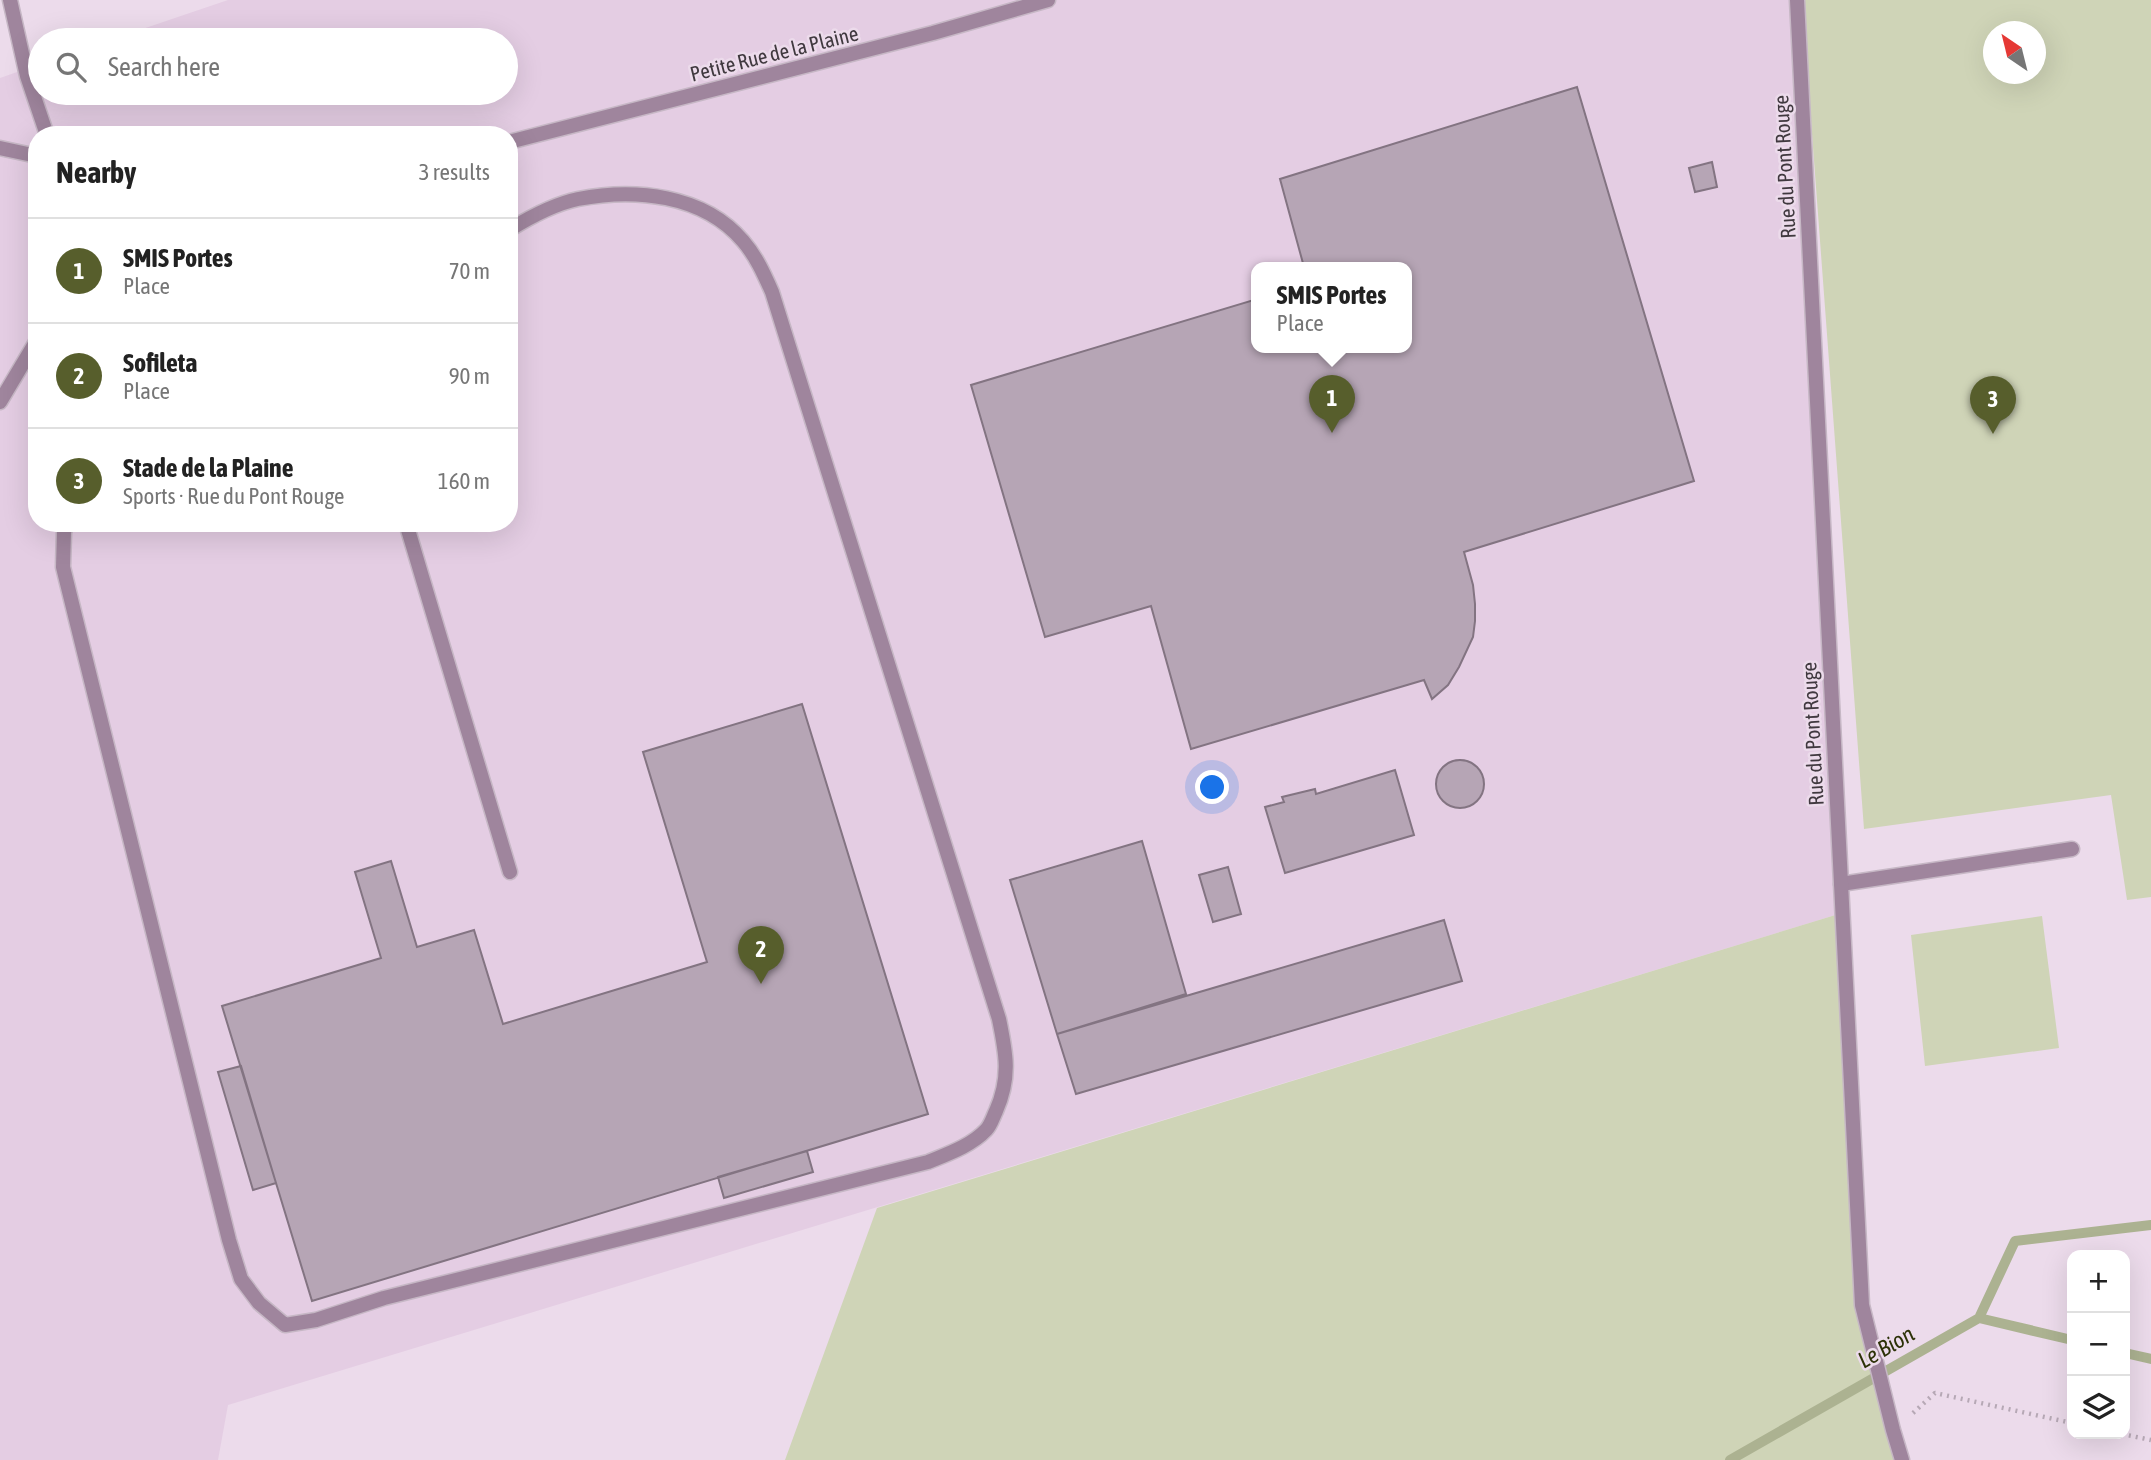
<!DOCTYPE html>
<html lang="en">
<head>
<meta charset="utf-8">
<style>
  :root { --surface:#fff; --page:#f6f6f6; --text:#222; --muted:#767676; --line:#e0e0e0; --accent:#575e2c }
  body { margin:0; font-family:"Asap Condensed",sans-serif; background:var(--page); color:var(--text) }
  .controls { position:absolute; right:21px; bottom:21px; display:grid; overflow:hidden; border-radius:14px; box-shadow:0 7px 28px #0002 }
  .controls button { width:63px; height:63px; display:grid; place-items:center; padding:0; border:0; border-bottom:2px solid var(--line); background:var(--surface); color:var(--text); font:35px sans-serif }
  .compass { position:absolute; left:1983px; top:21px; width:63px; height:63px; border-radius:50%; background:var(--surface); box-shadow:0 7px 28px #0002; rotate:325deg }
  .you { position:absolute; left:1213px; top:788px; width:24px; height:24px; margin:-18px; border:5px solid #fff; border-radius:50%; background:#1a73e8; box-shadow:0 0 0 10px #1a73e833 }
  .badge { display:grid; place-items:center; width:46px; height:46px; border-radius:50%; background:var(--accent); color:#fff; font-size:23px; font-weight:700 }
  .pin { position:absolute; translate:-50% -58px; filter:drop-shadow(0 2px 4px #0008) }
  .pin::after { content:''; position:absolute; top:37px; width:24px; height:21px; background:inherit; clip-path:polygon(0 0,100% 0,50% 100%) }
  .popup { position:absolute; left:1251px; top:262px; width:161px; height:91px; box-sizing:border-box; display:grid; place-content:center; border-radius:14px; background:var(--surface); filter:drop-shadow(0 2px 5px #0005); font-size:23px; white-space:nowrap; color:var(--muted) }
  .popup b { font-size:26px; color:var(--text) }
  .popup::after { content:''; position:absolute; left:50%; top:100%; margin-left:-14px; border:14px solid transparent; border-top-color:var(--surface) }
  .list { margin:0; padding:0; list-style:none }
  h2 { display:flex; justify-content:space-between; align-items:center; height:91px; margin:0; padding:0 28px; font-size:30px }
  h2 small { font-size:23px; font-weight:400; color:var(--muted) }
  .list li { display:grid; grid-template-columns:46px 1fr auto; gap:21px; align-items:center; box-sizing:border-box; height:105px; padding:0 28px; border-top:2px solid var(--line) }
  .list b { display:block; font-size:26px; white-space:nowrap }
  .list p { margin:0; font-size:23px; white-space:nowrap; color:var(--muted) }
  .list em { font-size:23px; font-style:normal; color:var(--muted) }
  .icon { flex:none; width:38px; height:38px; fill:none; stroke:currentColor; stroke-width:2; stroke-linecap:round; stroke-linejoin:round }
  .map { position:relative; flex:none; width:2151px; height:1460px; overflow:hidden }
  .search { position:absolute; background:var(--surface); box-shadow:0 7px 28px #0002; left:28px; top:28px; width:490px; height:77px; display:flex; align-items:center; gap:18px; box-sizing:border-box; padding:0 24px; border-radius:38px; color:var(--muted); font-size:26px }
  .panel { position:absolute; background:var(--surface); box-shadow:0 7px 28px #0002; left:28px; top:126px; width:490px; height:406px; border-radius:28px }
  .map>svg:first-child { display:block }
  .built { fill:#e4cde3; fill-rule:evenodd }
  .green { fill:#cfd4b7; fill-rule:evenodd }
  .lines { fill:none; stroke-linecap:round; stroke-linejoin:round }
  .stream { stroke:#acb291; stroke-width:10 }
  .building { fill:#b6a5b5; stroke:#837482; stroke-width:2 }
  .service-casing { stroke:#c6b7c5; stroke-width:17 }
  .minor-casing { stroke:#c6b7c5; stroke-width:17 }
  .path { stroke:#b6a8b5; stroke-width:4.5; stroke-dasharray:2 5; stroke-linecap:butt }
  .service { stroke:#9f859d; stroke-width:14 }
  .minor { stroke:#9f859d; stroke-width:14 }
  .labels { text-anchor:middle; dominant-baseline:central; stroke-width:5; stroke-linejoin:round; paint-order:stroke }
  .street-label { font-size:21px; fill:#40393f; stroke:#ecdbeb }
  .water-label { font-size:23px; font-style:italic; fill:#2c3107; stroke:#ecdbeb }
</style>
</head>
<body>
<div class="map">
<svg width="2151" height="1460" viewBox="0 0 2151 1460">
  <rect width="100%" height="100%" fill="#ecdbeb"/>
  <path class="built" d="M228,0H1797L1842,913L228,1405L218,1460H0V78L40,64V93H506V40H110ZM37,135H509V523H37ZM1257,267H1407V347H1257Z"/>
  <path class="green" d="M1802,0H2151V897L2127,900L2111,795L1864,829ZM1994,32H2036V74H1994Z
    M1842,913L1862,1305L1908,1460H785L877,1208Z
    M2042,916L2059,1048L1925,1066L1911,935Z"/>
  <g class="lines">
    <path class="stream" d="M1979,1318L2015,1241L2151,1225
      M2125,1353L2151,1359
      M1730,1460L1979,1318L2072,1340"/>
  </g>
  <path class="building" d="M1577,87L1694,481L1464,552L1473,585L1475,604V621L1473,637L1459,667L1448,685L1432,699L1424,680L1191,749L1151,606L1045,637L971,385L1257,299V347H1407V267H1304L1280,179Z
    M1712,162L1717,187L1695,192L1689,168Z
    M802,704L928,1114L312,1301L222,1006L381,958L355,872L391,861L417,947L474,930L503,1024L707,962L643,752Z
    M1436 784a24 24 0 1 1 48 0a24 24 0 1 1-48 0Z
    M1395,770L1414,835L1285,873L1265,807L1284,802L1282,797L1315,789L1316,794Z
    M1142,841L1186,994L1057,1034L1010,880Z
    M1228,867L1241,914L1213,922L1199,875Z
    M1444,920L1462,981L1076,1094L1057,1034Z
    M241,1066L276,1183L253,1190L218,1072Z
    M807,1151L813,1172L724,1198L718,1177Z"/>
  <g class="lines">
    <defs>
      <path id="service" d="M10,0L27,76L47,135
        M0,148L37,156
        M67,523L64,532L63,567L229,1240L241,1279L259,1303L285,1325L316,1320L384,1298L928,1162C947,1154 971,1146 986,1130C991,1125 993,1117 996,1111C1011,1077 1006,1053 999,1019L772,292C764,274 756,256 743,241C703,194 634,188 578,199C554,204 530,217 509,230
        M406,523L510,872
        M1841,884L2072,849"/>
      <path id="minor" d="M1797,0L1862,1305L1893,1430L1902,1460
        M509,142L933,33L1048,0
        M0,402L37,340"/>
    </defs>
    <use href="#service" class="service-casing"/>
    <use href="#minor" class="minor-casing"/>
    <path class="path" d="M1913,1413L1935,1393L2072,1423
      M2122,1434L2151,1440"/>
    <use href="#service" class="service"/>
    <use href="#minor" class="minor"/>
  </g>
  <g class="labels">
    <g class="street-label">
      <text transform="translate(774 53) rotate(-14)">Petite Rue de la Plaine</text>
      <text transform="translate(1784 167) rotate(-93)">Rue du Pont Rouge</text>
      <text transform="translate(1812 734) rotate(-93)">Rue du Pont Rouge</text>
    </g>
    <g class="water-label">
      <text transform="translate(1886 1347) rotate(-30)">Le Bion</text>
    </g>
  </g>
</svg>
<div class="controls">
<button>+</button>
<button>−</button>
<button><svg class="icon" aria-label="layers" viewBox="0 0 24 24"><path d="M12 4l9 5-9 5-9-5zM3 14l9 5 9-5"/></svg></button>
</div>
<svg class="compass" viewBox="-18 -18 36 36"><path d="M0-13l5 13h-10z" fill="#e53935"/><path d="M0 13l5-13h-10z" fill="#767676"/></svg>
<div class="you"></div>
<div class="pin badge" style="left:1332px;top:433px">1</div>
<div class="popup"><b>SMIS Portes</b>Place</div>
<div class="pin badge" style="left:761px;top:984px">2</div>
<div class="pin badge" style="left:1993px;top:434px">3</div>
<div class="search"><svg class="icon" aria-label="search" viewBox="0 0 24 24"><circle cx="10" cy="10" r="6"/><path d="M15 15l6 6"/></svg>Search here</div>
<section class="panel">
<h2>Nearby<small>3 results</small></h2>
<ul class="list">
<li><span class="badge">1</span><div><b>SMIS Portes</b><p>Place</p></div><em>70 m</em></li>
<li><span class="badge">2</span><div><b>Sofileta</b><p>Place</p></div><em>90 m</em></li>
<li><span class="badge">3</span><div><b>Stade de la Plaine</b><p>Sports · Rue du Pont Rouge</p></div><em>160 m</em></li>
</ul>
</section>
</div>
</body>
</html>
